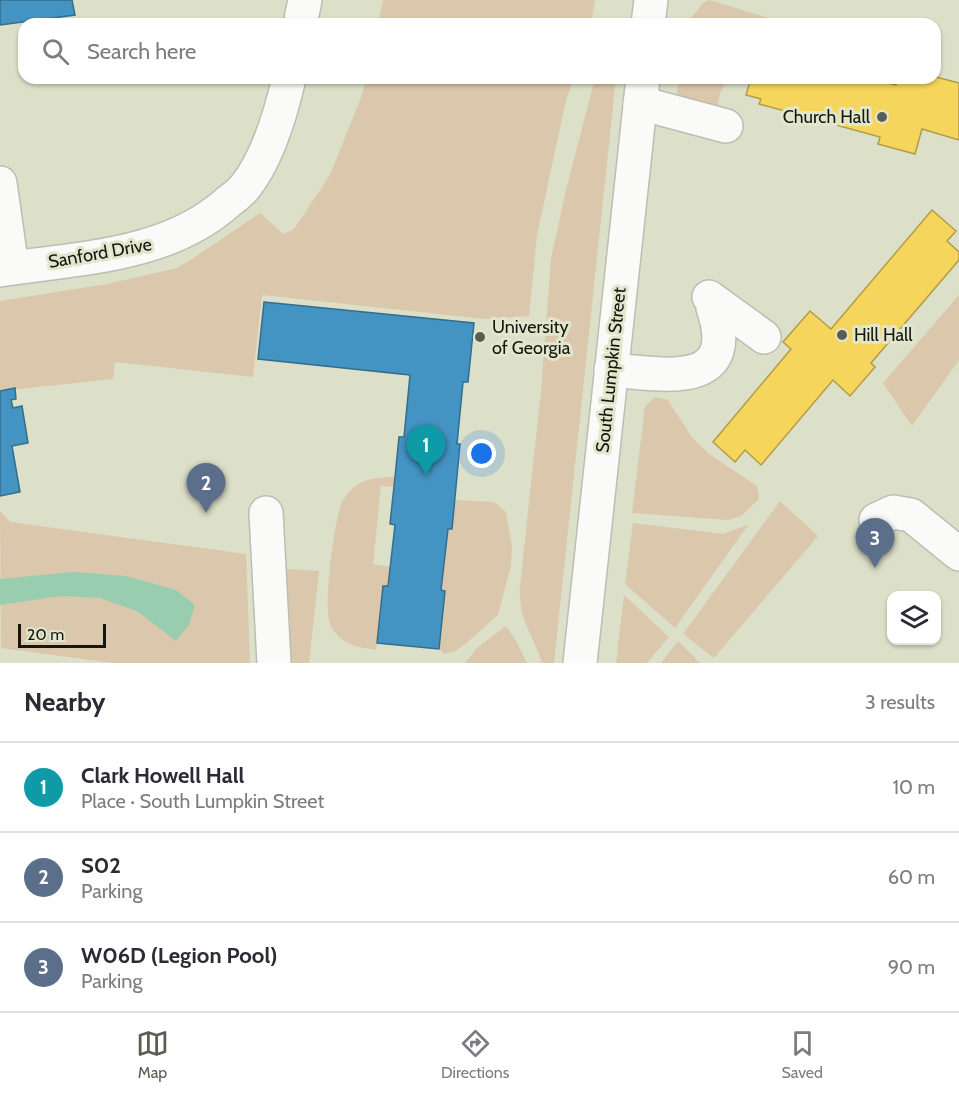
<!DOCTYPE html>
<html lang="en">
<head>
<meta charset="utf-8">
<style>
  :root { --surface:#fff; --page:#f7f7f7; --text:#2b2b33; --muted:#7c7c81; --line:#e1e1e2; --accent:#5b5d53 }
  body { margin:0; font-family:Cabin,sans-serif; background:var(--page); color:var(--text) }
  .controls { position:absolute; right:18px; bottom:18px; display:grid; overflow:hidden; border-radius:12px; box-shadow:0 2px 4px #0004 }
  .controls button { width:54px; height:54px; display:grid; place-items:center; padding:0; border:0; border-bottom:2px solid var(--line); background:var(--surface); color:var(--text); font:30px sans-serif }
  .scale { position:absolute; left:18px; bottom:15px; width:88px; box-sizing:border-box; padding-left:6px; border:3px solid #15170e; border-top:0; font-size:16px; line-height:21px; white-space:nowrap; color:#15170e; -webkit-text-stroke:4px #e2e6cd; paint-order:stroke }
  .you { position:absolute; left:482px; top:454px; width:21px; height:21px; margin:-15px; border:4px solid #fff; border-radius:50%; background:#1a73e8; box-shadow:0 0 0 9px #1a73e833 }
  .badge { display:grid; place-items:center; width:39px; height:39px; border-radius:50%; background:var(--accent); color:#fff; font-size:20px; font-weight:700 }
  .pin { position:absolute; translate:-50% -50px; filter:drop-shadow(0 2px 3px #0008) }
  .pin::after { content:''; position:absolute; top:32px; width:21px; height:18px; background:inherit; clip-path:polygon(0 0,100% 0,50% 100%) }
  .list { margin:0; padding:0; list-style:none }
  h2 { display:flex; justify-content:space-between; align-items:center; height:78px; margin:0; padding:0 24px; font-size:26px }
  h2 small { font-size:20px; font-weight:400; color:var(--muted) }
  .list li { display:grid; grid-template-columns:39px 1fr auto; gap:18px; align-items:center; box-sizing:border-box; height:90px; padding:0 24px; border-top:2px solid var(--line) }
  .list b { display:block; font-size:22px; white-space:nowrap }
  .list p { margin:0; font-size:20px; white-space:nowrap; color:var(--muted) }
  .list em { font-size:20px; font-style:normal; color:var(--muted) }
  .icon { flex:none; width:33px; height:33px; fill:none; stroke:currentColor; stroke-width:2; stroke-linecap:round; stroke-linejoin:round }
  .map { position:relative; flex:none; width:959px; height:663px; overflow:hidden }
  .search { position:absolute; background:var(--surface); box-shadow:0 2px 4px #0004; left:18px; right:18px; top:18px; height:66px; display:flex; align-items:center; gap:15px; box-sizing:border-box; padding:0 21px; border-radius:18px; color:var(--muted); font-size:22px }
  .sheet { height:348px; background:var(--surface) }
  nav { display:flex; justify-content:space-around; align-items:center; box-sizing:border-box; height:84px; border-top:2px solid var(--line); background:var(--surface); font-size:16px; color:var(--muted) }
  nav a { display:grid; justify-items:center; gap:3px }
  nav .on { color:var(--accent) }
  .map>svg:first-child { display:block }
  .built { fill:#dce0c8; fill-rule:evenodd }
  .green { fill:#dac7ac }
  .water { fill:#98ceaf }
  .homes { fill:#f6d55c; stroke:#b29c45; stroke-width:1.5 }
  .schools { fill:#4393c3; stroke:#356e8d; stroke-width:1.5 }
  .lines { fill:none; stroke-linecap:round; stroke-linejoin:round }
  .minor-casing { stroke:#bcbdb3; stroke-width:36 }
  .major-casing { stroke:#bcbdb3; stroke-width:36 }
  .minor { stroke:#fafaf8; stroke-width:33 }
  .major { stroke:#fafaf8; stroke-width:33 }
  .poi-dot { fill:#5b5d53; stroke:#e2e6cd; stroke-width:2 }
  .labels { text-anchor:middle; dominant-baseline:central; stroke-width:6; stroke-linejoin:round; paint-order:stroke }
  .poi-label { font-size:18px; fill:#15170e; stroke:#e2e6cd; text-anchor:start }
  .street-label { font-size:18px; fill:#15170e; stroke:#e2e6cd }
</style>
</head>
<body>
<div class="map">
<svg width="959" height="663" viewBox="0 0 959 663">
  <rect width="100%" height="100%" fill="#dee0d3"/>
  <path class="built" d="M0,0H959V663H0ZM24,24H935V78H24ZM892,596H936V640H892Z"/>
  <path class="green" d="M383,0H595L591,24H378Z
    M709,0L769,18L767,24H685L686,18L690,19L703,3Z
    M366,78H574L566,100L537,235L529,316L485,319L262,295L253,377L115,362L113,379L0,391V301L107,284L177,268L192,259L260,213L283,234L294,229L330,175L362,95Z
    M595,78H616L554,663H542C533,633 518,621 520,586L541,391L551,259L566,190Z
    M679,78H728L720,93L717,110L679,99L677,93Z
    M959,295V360L912,426L883,383Z
    M655,397L668,400L691,436L709,454L757,486L759,499L741,516L728,520L632,513L645,406Z
    M395,477L394,487L381,486L373,564L391,567L388,586H383L376,650C357,647 339,644 330,624C323,607 334,523 341,505C343,499 348,493 352,489C364,478 379,477 395,477Z
    M454,500L494,502L506,512L512,545L511,565L498,615L463,646L455,651L445,654L439,649L445,591L441,590L448,529H452Z
    M780,501L818,536L714,658L683,634Z
    M0,511L10,522L246,554L250,663H113L1,648Z
    M633,523L723,534L748,525L675,628L625,584Z
    M287,569L319,571L309,663H291Z
    M624,595L669,637L647,663H616Z
    M506,626L516,641L527,663H465L477,648Z
    M678,641L700,663H661Z"/>
  <path class="water" d="M73,572L126,576L176,590L195,605L189,625L176,641L137,611L100,598L60,596L0,605V579Z"/>
  <path class="homes" d="M935,71L938,72L936,77L959,83V140L922,129L915,154L878,144L880,137L759,104L761,99L746,95L751,78H868L896,85L898,78H935Z
    M932,210L956,231L947,241L959,252V260L871,363L875,367L850,396L833,380L761,465L745,450L735,462L713,442L791,349L783,342L810,311L831,329Z"/>
  <path class="schools" d="M0,0H72L75,15L0,25Z
    M264,302L474,323L468,382H463L457,444H460L452,529H448L441,590L445,591L439,649L377,643L383,586H388L395,525L390,524L395,477L399,437H404L410,375L258,359Z
    M15,388L16,399L11,400L13,408L22,406L28,443L12,446L20,492L0,496V391Z"/>
  <g class="lines">
    <defs>
      <path id="minor" d="M300,24L305,0
        M640,103L726,126
        M0,183L12,268
        M0,270C77,258 167,257 228,202C233,198 240,193 245,187C268,158 281,113 289,78
        M709,297L764,337
        M611,370C662,374 741,391 713,308
        M266,513L274,663
        M876,520L893,512L911,515L959,554"/>
      <path id="major" d="M648,24L651,0
        M580,663L643,78"/>
    </defs>
    <use href="#minor" class="minor-casing"/>
    <use href="#major" class="major-casing"/>
    <use href="#minor" class="minor"/>
    <use href="#major" class="major"/>
  </g>
  <g class="poi-dot">
    <circle cx="882" cy="117" r="6"/>
    <circle cx="842" cy="335" r="6"/>
    <circle cx="480" cy="337" r="6"/>
  </g>
  <g class="labels">
    <g class="poi-label">
      <text x="870" y="117" text-anchor="end">Church Hall</text>
      <text x="492" y="327">University<tspan x="492" dy="21">of Georgia</tspan></text>
      <text x="854" y="335">Hill Hall</text>
    </g>
    <g class="street-label">
      <text transform="translate(100 253) rotate(-10)">Sanford Drive</text>
      <text transform="translate(611 370) rotate(-84)">South Lumpkin Street</text>
    </g>
  </g>
</svg>
<div class="controls">
<button><svg class="icon" aria-label="layers" viewBox="0 0 24 24"><path d="M12 4l9 5-9 5-9-5zM3 14l9 5 9-5"/></svg></button>
</div>
<div class="scale">20 m</div>
<div class="you"></div>
<div class="pin badge" style="left:426px;top:475px;background:#0f9aa8">1</div>
<div class="pin badge" style="left:206px;top:513px;background:#5c6f8a">2</div>
<div class="pin badge" style="left:875px;top:568px;background:#5c6f8a">3</div>
<div class="search"><svg class="icon" aria-label="search" viewBox="0 0 24 24"><circle cx="10" cy="10" r="6"/><path d="M15 15l6 6"/></svg>Search here</div>
</div>
<section class="sheet">
<h2>Nearby<small>3 results</small></h2>
<ul class="list">
<li><span class="badge" style="background:#0f9aa8">1</span><div><b>Clark Howell Hall</b><p>Place · South Lumpkin Street</p></div><em>10 m</em></li>
<li><span class="badge" style="background:#5c6f8a">2</span><div><b>S02</b><p>Parking</p></div><em>60 m</em></li>
<li><span class="badge" style="background:#5c6f8a">3</span><div><b>W06D (Legion Pool)</b><p>Parking</p></div><em>90 m</em></li>
</ul>
</section>
<nav>
<a class="on"><svg class="icon" aria-label="map" viewBox="0 0 24 24"><path d="M3 6l6-2 6 2 6-2v14l-6 2-6-2-6 2zM9 4v14M15 6v14"/></svg>Map</a>
<a><svg class="icon" aria-label="directions" viewBox="0 0 24 24"><path d="M12 3l9 9-9 9-9-9zM9 14v-3h6M13 9l2 2-2 2"/></svg>Directions</a>
<a><svg class="icon" aria-label="saved" viewBox="0 0 24 24"><path d="M7 4h10v16l-5-4-5 4z"/></svg>Saved</a>
</nav>
</body>
</html>
